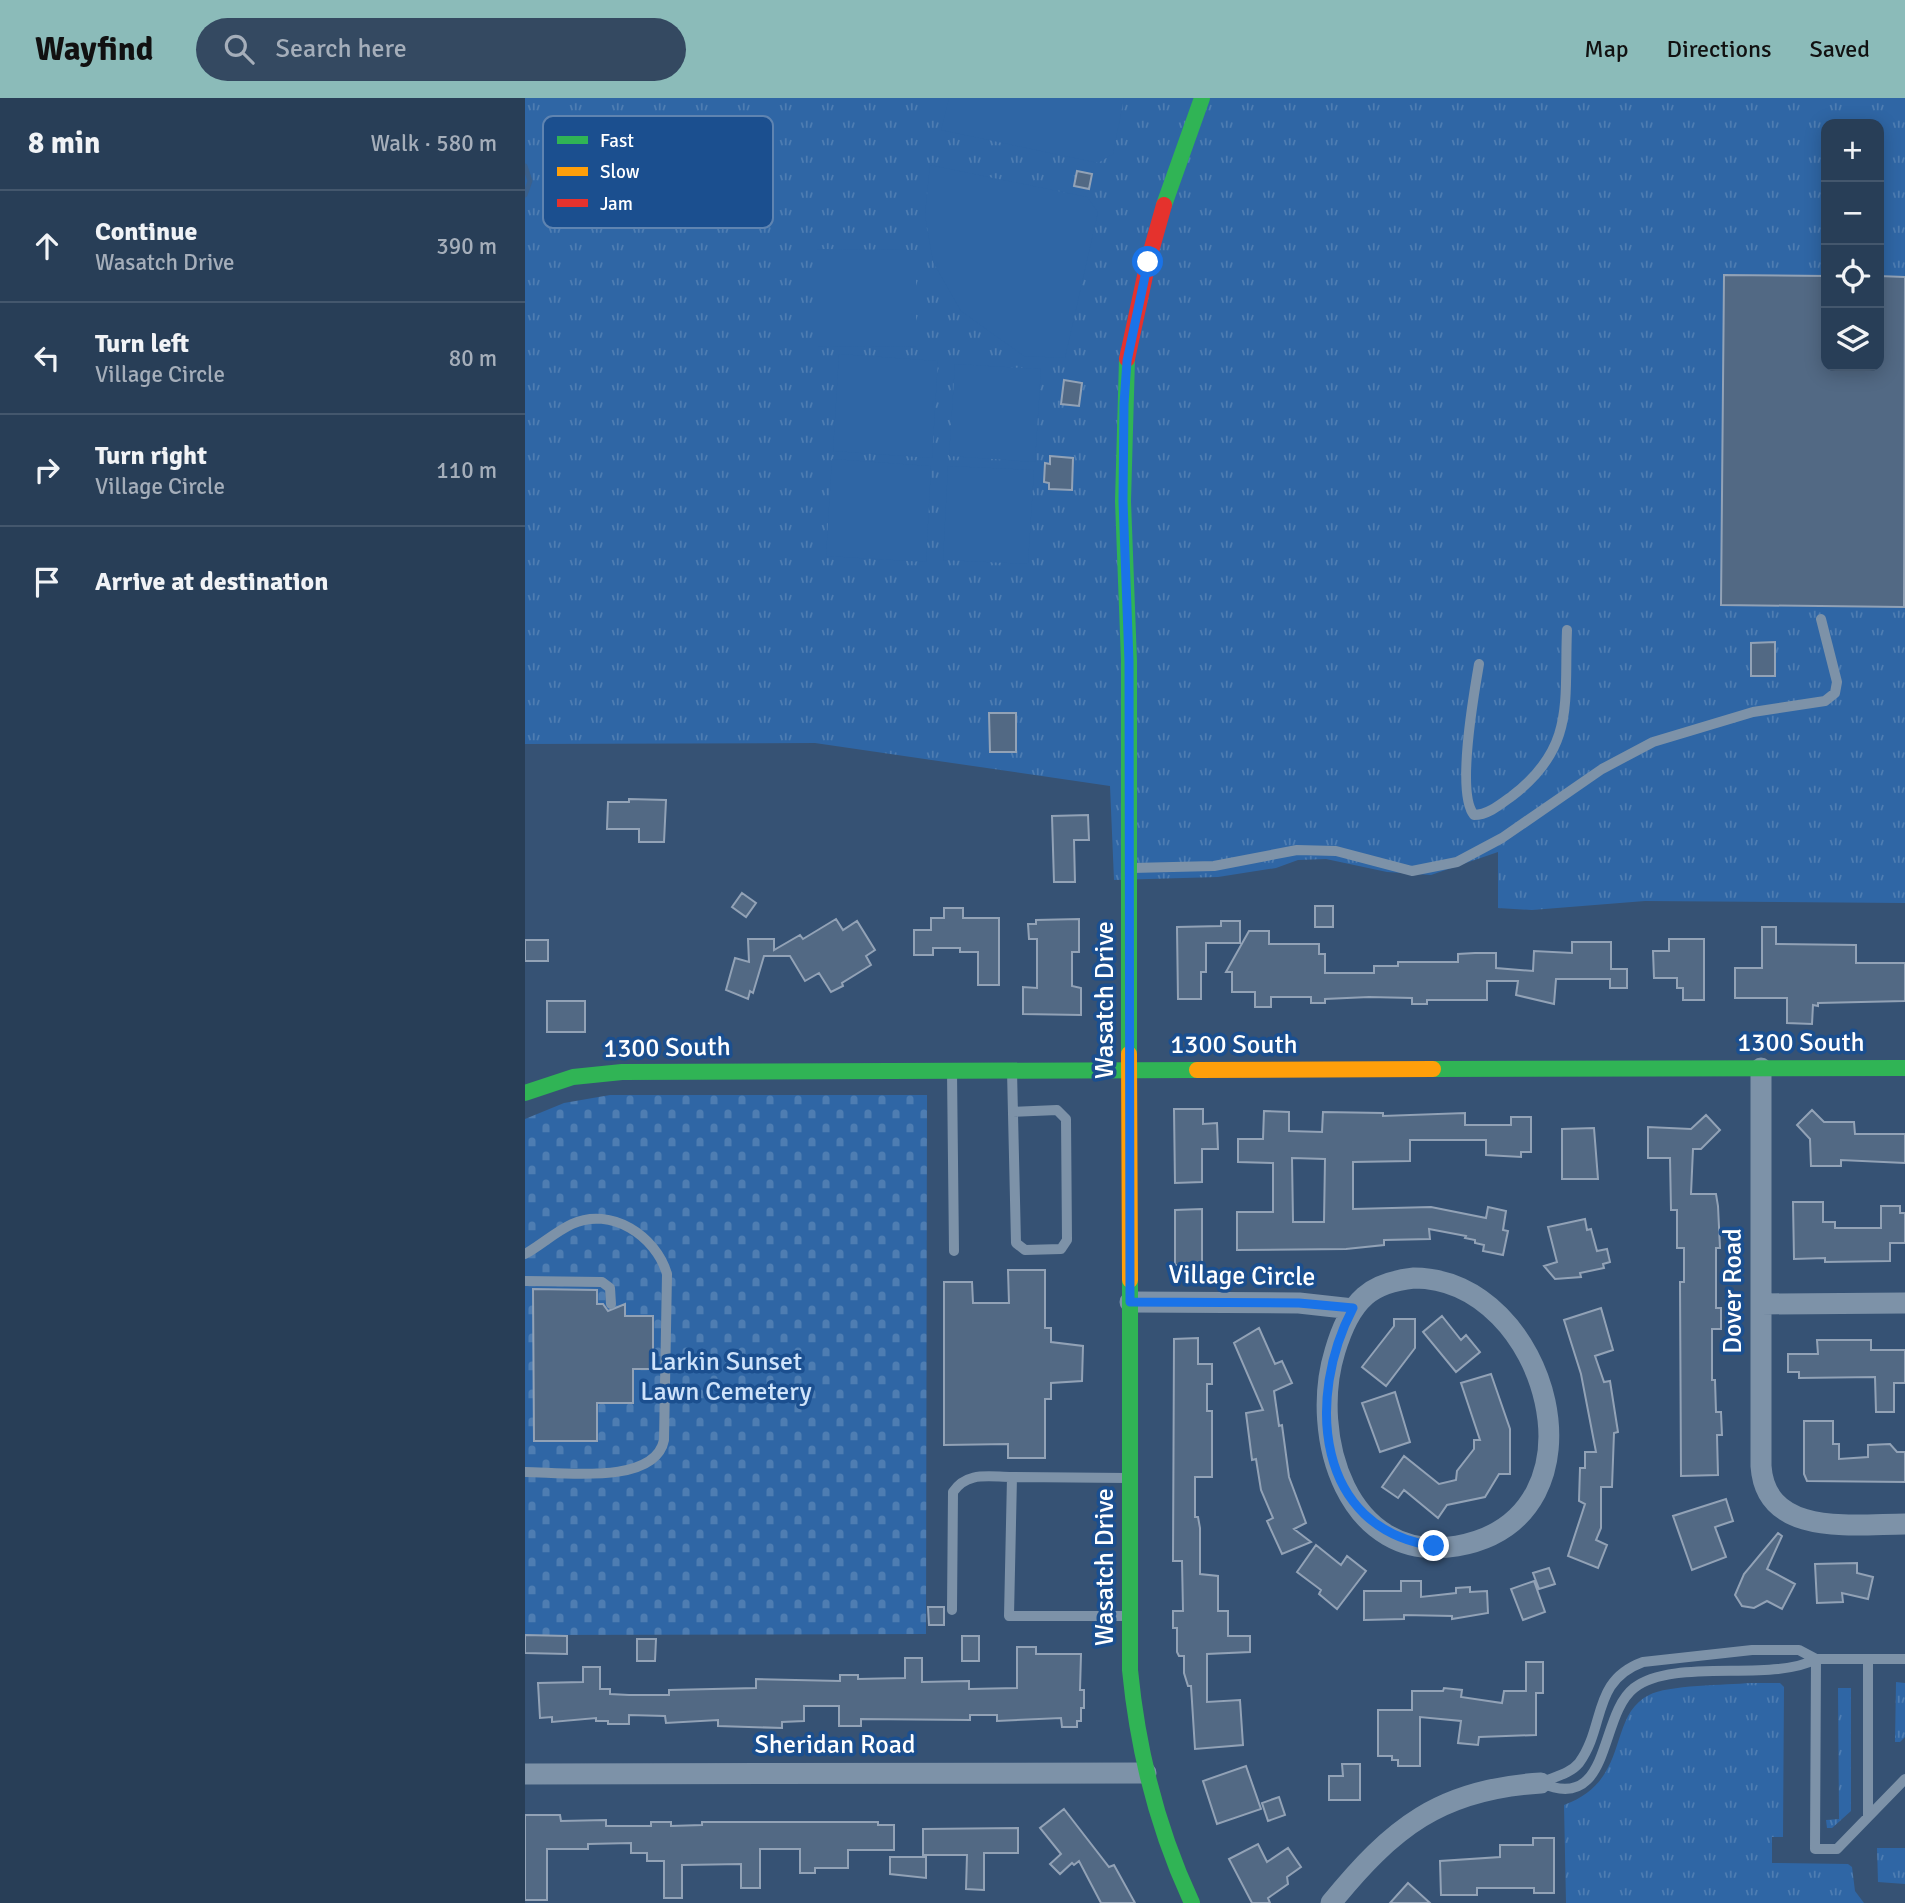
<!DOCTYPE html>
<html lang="en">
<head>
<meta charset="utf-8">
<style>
  :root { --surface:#283e57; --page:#344961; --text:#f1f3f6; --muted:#a5aeba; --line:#44576d; --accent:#8bbbb9 }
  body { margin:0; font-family:Signika,sans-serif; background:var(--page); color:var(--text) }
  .controls { position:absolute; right:21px; top:21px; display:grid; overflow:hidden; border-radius:14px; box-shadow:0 4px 18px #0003 }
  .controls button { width:63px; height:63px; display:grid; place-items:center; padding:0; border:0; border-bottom:2px solid var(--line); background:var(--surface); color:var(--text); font:35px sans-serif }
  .stop { position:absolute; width:21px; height:21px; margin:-16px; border:5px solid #1a73e8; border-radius:50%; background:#fff }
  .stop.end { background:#1a73e8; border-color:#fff; box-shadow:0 2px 7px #0008 }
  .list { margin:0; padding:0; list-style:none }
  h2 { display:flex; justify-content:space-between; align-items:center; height:91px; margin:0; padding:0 28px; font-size:30px }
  h2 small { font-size:23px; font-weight:400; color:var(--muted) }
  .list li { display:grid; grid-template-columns:46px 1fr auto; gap:21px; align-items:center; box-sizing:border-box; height:112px; padding:0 28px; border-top:2px solid var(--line) }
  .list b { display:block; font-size:26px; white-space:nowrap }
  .list p { margin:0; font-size:23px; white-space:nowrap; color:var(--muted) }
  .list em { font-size:23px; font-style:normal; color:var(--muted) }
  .icon { flex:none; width:38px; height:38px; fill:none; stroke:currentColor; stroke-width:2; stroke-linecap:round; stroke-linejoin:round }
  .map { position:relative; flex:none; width:1380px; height:1805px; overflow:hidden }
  header { display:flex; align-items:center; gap:42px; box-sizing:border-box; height:98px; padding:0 35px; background:var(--accent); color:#111 }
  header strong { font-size:33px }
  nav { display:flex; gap:38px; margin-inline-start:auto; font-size:24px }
  .search { width:490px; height:63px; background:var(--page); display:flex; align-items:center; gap:18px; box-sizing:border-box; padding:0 24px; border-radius:38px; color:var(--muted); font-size:26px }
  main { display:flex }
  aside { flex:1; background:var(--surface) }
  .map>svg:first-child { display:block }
  .grass { fill:url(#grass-tufts); fill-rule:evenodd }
  .cemetery { fill:url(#cemetery-stones) }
  .garden { fill:#2f66a5 }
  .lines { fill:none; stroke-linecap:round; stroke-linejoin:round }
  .stream { stroke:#3b618d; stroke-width:5 }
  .building { fill:#526984; stroke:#92a2b6; stroke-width:2; fill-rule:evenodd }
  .lane { stroke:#7d92a8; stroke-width:10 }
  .street { stroke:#7d92a8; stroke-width:21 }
  .fast { stroke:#30b455; stroke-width:16 }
  .slow { stroke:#ff9f0a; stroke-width:16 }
  .jam { stroke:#e5322d; stroke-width:16 }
  .route { stroke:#1a73e8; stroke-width:9 }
  .labels { text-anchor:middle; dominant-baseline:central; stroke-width:7; stroke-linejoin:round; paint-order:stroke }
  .street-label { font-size:26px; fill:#fff; stroke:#1b4f8f }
  .park-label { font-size:26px; fill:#cfe3fa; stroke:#1b4f8f }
  .key { fill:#1b4f8f; stroke:#5f84b1; stroke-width:2 }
  .key-label { font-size:19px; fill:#fff }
</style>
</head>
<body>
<header>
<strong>Wayfind</strong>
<div class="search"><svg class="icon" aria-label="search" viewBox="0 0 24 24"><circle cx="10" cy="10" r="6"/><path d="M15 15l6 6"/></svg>Search here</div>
<nav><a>Map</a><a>Directions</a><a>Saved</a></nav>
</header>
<main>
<aside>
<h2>8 min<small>Walk · 580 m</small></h2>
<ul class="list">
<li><svg class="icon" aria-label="ahead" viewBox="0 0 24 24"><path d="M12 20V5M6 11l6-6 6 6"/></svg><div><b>Continue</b><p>Wasatch Drive</p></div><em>390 m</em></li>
<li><svg class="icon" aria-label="left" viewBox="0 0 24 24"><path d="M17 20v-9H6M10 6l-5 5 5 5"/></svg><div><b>Turn left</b><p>Village Circle</p></div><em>80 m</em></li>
<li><svg class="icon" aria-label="right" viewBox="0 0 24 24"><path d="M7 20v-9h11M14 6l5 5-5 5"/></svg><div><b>Turn right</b><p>Village Circle</p></div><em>110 m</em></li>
<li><svg class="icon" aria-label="arrive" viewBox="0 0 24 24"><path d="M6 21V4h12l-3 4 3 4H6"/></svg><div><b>Arrive at destination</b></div></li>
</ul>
</aside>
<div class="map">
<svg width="1380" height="1805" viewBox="0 0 1380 1805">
  <defs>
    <pattern id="grass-tufts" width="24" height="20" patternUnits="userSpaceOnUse" patternTransform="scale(1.75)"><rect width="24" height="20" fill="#2f66a5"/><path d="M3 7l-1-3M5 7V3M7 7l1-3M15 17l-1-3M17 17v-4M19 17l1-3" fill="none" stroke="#4e7db2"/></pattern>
    <pattern id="cemetery-stones" width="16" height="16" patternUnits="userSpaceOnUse" patternTransform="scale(1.75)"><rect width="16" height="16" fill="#2f66a5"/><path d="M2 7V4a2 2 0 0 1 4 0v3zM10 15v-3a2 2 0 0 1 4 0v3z" fill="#4e7db2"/></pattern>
  </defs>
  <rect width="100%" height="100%" fill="#365274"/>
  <path class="grass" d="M0,0H1380V805L1120,803L1007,812L973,810V754L906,777L862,774L801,761L773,762L751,770L693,779L589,782L585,688L290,645L0,646ZM1301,26H1354V268H1301Z
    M1371,1584L1380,1585V1639L1375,1644H1370Z
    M1225,1585H1255L1259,1589L1258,1739H1247V1765L1323,1766L1327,1769L1330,1793L1339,1805H1041L1039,1707C1107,1682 1081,1619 1124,1597C1142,1587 1202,1587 1225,1585Z
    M1313,1590H1326V1713L1307,1730H1302L1301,1722L1314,1721Z
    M1352,1750H1380V1786L1353,1784Z"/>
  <path class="cemetery" d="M85,997H402L401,1536L0,1537V1021L39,1005Z"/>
  <path class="garden" d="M424,0H599L588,56L573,65L416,32Z
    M405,67L562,99L573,114L540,260L499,258L436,213L408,164L400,117Z
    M292,151L391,152V249L292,248Z
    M314,256L413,263L407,360L308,353Z
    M430,266L516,271L510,364L424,358Z
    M307,361L406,368L401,464L301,458Z
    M423,368L509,372L503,466L418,462Z"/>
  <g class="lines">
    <path class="stream" d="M0,68L5,83L0,97"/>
  </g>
  <path class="building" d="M552,73L567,76L564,91L549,88Z
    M1199,177L1301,178V268H1354V178L1380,179L1379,509L1196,507Z
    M539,282L557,285L554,308L536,306Z
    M525,358L548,360L547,392L524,391V385L519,384L520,365L525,366Z
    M1250,544V578H1226V545Z
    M464,615H491V654H465Z
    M104,701L141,702L139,744H114V731H82L83,704H104Z
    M563,717L564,742H549L550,784H529L527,718Z
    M217,795L231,805L221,819L207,809Z
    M790,808H808V829H790Z
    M419,810H438V820H474V887H453V854H435V850H408V857H389V832H406V820H419Z
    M311,821L318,832L332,823L350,852L341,858L346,867L317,885L318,888L306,894L294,875L280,883L265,858H239L228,895L225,893L223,901L201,892L210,860L224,864L223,841H249V852L275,837L278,841Z
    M554,821V854H547V888L556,890V917L498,916V889L512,890V841H504L503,826H511V822Z
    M696,823H715V845H681V874H676V901H653L652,829L696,828Z
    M1237,829H1251V846L1331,847V865H1380V903L1293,905V908L1288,907L1287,926L1262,925V900H1210V870H1237Z
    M724,833H744V846H794V856H800V875H849V868H873V864H933V856L950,855H971V870L1008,873L1009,853L1047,855V844H1086V871H1102V890H1085V881H1031L1029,906L991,897L993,883H962V902H902V906H887V900L844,899L800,901V905H786V899H746V909H730V894H707V874H701Z
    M1144,841H1179V902H1158V890H1152V880H1129L1128,853H1144Z
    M0,842H23V863H0Z
    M22,903H60V934H22Z
    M649,1011H678V1026L692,1025L693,1051H677V1084L650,1085Z
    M1287,1012L1299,1024H1329L1330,1036H1380V1065L1316,1062V1068H1286L1285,1041L1272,1027Z
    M739,1013L764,1014V1033L797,1034L798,1014L858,1015V1018L940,1015V1027H986V1019H1006V1054H996V1059L961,1057V1042H885V1063L828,1064V1111L906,1109L961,1120L963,1109L981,1113L978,1132L983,1133L978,1157L958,1153L959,1147L950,1145V1142L940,1140L941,1138L904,1131L905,1141L859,1142V1147L821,1151L712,1152V1114H748V1065L713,1064V1041H738ZM767,1060L800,1061L799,1124H768Z
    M1181,1017L1195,1032L1176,1051H1168L1166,1096H1191L1193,1108L1195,1150H1191V1210H1196V1231H1187V1282H1190L1191,1314H1196L1197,1337H1192L1193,1377L1156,1378L1155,1184H1159V1150H1152V1112H1146L1145,1060H1123V1029L1166,1031Z
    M1069,1030L1073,1081H1037V1031Z
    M1268,1104H1298V1124H1310V1130H1356V1108H1375V1115H1380V1145H1365V1163L1300,1164V1160L1269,1161Z
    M677,1111V1167H650V1112Z
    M1060,1121L1062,1132L1066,1131L1072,1153L1082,1151L1085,1164L1078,1166L1079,1170L1055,1175L1056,1179L1030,1181L1019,1168L1032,1164L1023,1129Z
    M483,1172H520V1230H526V1244L558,1248L557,1283L526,1285V1301H520V1360H483V1346L419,1347V1184H447L448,1205H484Z
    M8,1191L72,1192V1206H78L83,1213L100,1206V1218H128V1271H108V1305H72V1343H9Z
    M1076,1210L1088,1252L1070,1258L1079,1284L1085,1283L1093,1334L1089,1335L1087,1389H1076V1430L1071,1442L1082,1447L1073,1470L1043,1458L1060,1406L1054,1403L1055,1370H1060V1354H1071L1056,1276L1039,1222Z
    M917,1218L936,1242L941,1237L955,1254L931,1274L898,1234Z
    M869,1221H890V1250L861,1288L837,1269L869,1228Z
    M734,1230L750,1266L757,1263L767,1285L749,1293L754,1328L757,1327L764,1379L781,1425L769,1431L786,1444L757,1456L742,1423L748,1420L736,1392L731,1361L727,1362L721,1315L738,1312L709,1245Z
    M673,1240V1266H687V1286H682V1313H687V1379H670V1419H673L675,1430V1476L693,1478V1513H703V1538H725V1554L682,1556V1604L715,1602L718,1647L670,1651L666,1588H663L659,1575V1558H654L652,1554V1530H648V1513H658L657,1463H648L649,1241Z
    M1292,1242H1346V1252H1380V1285H1369V1314H1351L1350,1279L1274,1280V1274H1263V1256H1293Z
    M966,1276L985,1331V1376H974L960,1399L922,1407L913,1420L879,1392L873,1400L857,1389L879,1358L914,1386L931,1382L932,1373L949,1351V1342H955L936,1285Z
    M870,1294L885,1344L855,1354L837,1305Z
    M1279,1323H1308V1346H1314V1361L1343,1359V1347L1365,1346L1372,1354H1380V1384L1282,1383L1279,1376Z
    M1201,1401L1208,1423L1190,1429L1201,1459L1167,1472L1148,1418Z
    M1253,1435L1257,1438L1242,1471L1270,1486L1257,1511L1242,1503L1229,1510L1217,1508L1210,1497L1219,1476Z
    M791,1447L816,1467L822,1458L841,1473L812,1511L794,1496L796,1492L772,1474Z
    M1332,1465V1475L1348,1479L1343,1501L1317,1495L1318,1504L1292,1505L1290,1466Z
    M1024,1470L1030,1486L1014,1491L1008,1475Z
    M876,1483H896V1499L931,1495V1490L945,1489V1494L962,1493L963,1515L927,1521V1518L879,1517V1521L839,1522V1493H876Z
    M1009,1483L1020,1514L998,1522L986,1491Z
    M403,1509H419V1527H404Z
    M0,1537L42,1538V1556L0,1555Z
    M437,1538H454V1563H437Z
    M112,1541H131L130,1563H112Z
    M492,1549H511V1556H556L555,1592H559V1610H556V1623H552V1629H537L536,1620L472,1623V1617H445V1622L336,1621V1628H314V1608H279V1623L257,1624V1630L193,1628V1622L141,1625L140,1618L104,1617V1626H83V1623H71V1620L27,1624V1619L15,1620L13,1585L58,1584V1569H75V1591H85V1596L104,1597H144V1592L231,1590V1581L315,1583V1577H333V1581L380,1580V1560H397V1584L444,1583V1591L492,1590Z
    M1001,1564H1018V1595H1011V1637L954,1639L953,1647L933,1645L936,1623L895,1619V1668H873V1662H867V1658H853V1612H887V1593H918L919,1590L937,1592L936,1599L977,1605L979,1593H1001Z
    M817,1666H835V1702H804V1678H818Z
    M721,1668L736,1711L692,1726L678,1683Z
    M754,1699L760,1717L743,1723L737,1705Z
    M539,1711L584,1769L589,1767L610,1805H576L554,1763L549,1767L547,1765L535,1776L525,1766L536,1756L515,1730Z
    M0,1717H35L36,1723L81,1722V1728H126V1724H146V1728L177,1727V1724H353V1727H369V1752H323V1770H290V1775H275V1751H235V1790H216V1766L157,1767V1800H139V1763H122V1755H106V1745L63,1746V1751H22V1802H0Z
    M493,1730V1755H459V1792L441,1791L442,1757H398V1731Z
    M1008,1740H1029V1795H1009V1790H952V1797H916L915,1763L975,1759V1747H1008Z
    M733,1746L742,1764L763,1750L776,1769L762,1779L763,1786L743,1800L745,1805H727L704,1761Z
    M365,1759H401V1780L365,1776Z
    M883,1785L905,1805H865Z"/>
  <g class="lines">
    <path class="lane" d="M954,566C949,595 931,696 949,717C963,717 976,706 987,698C1051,649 1039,604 1042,532
      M607,770L689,768L772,752L811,753L887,773L932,764L977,740L1077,671L1128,644L1228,614L1300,603L1310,595L1312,584L1296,521
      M487,973L491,1145L500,1152L536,1151L542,1142L541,1021L532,1012L488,1014
      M427,974L429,1153
      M0,1156C16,1147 30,1134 47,1126C86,1108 131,1138 142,1176L139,1342C130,1388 35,1374 0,1374
      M0,1183L77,1184L85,1190L86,1206
      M487,1379L603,1380
      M427,1512L428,1394C442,1373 464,1379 487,1379L484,1518H602
      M1291,1561L1290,1751H1312L1380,1681
      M1343,1561V1718
      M1016,1685C1028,1679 1045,1676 1054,1665C1081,1628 1066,1583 1118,1564L1227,1552H1274L1291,1561H1380
      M1016,1685C1087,1716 1073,1618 1109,1590C1148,1559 1248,1585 1291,1561"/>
    <path class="street" d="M1236,970V1368C1241,1440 1329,1426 1380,1426
      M889,1180C1023,1180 1090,1420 932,1448C822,1467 784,1337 810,1253C816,1233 824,1212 840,1198C853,1186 872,1182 889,1180Z
      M605,1204L774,1205L828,1211
      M1236,1206L1380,1205
      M0,1676L621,1675
      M806,1805C867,1730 915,1691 1016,1685"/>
    <path class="fast" d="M639,107L677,0
      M602,261L598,403L604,563V956
      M908,971L1380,970
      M0,995L48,979L97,974L672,972
      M605,1182V1572C613,1654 632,1730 667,1805"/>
    <path class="slow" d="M604,956L605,1182
      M672,972L908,971"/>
    <path class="jam" d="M602,261L623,164L639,107"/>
  </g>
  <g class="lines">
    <path class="route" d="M623,164L602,263L599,306L598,403L604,563L605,1204L774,1205L828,1210C781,1299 790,1431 909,1448"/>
  </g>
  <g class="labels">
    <g class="street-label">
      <text transform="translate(580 902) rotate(-90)">Wasatch Drive</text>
      <text x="1276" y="945">1300 South</text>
      <text x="709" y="947">1300 South</text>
      <text transform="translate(142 950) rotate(-1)">1300 South</text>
      <text transform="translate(717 1178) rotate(1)">Village Circle</text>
      <text transform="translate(1208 1193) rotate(-90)">Dover Road</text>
      <text transform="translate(580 1469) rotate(-90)">Wasatch Drive</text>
      <text x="310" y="1647">Sheridan Road</text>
    </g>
    <g class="park-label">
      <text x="201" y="1264">Larkin Sunset<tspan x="201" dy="30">Lawn Cemetery</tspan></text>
    </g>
  </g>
  <rect x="18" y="18" width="230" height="112" rx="10" class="key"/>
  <rect x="32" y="38" width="31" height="8" fill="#30b455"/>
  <rect x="32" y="69" width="31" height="9" fill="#ff9f0a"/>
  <rect x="32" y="101" width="31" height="8" fill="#e5322d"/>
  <g class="key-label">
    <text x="75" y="49">Fast</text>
    <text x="75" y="80">Slow</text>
    <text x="75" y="112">Jam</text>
  </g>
</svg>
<div class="controls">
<button>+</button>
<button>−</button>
<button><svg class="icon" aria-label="locate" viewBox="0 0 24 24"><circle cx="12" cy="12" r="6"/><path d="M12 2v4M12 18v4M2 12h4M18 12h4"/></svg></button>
<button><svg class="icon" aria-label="layers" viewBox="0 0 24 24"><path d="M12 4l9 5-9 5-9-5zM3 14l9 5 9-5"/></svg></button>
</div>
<div class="stop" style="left:623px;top:164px"></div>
<div class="stop end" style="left:909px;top:1448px"></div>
</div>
</main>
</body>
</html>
